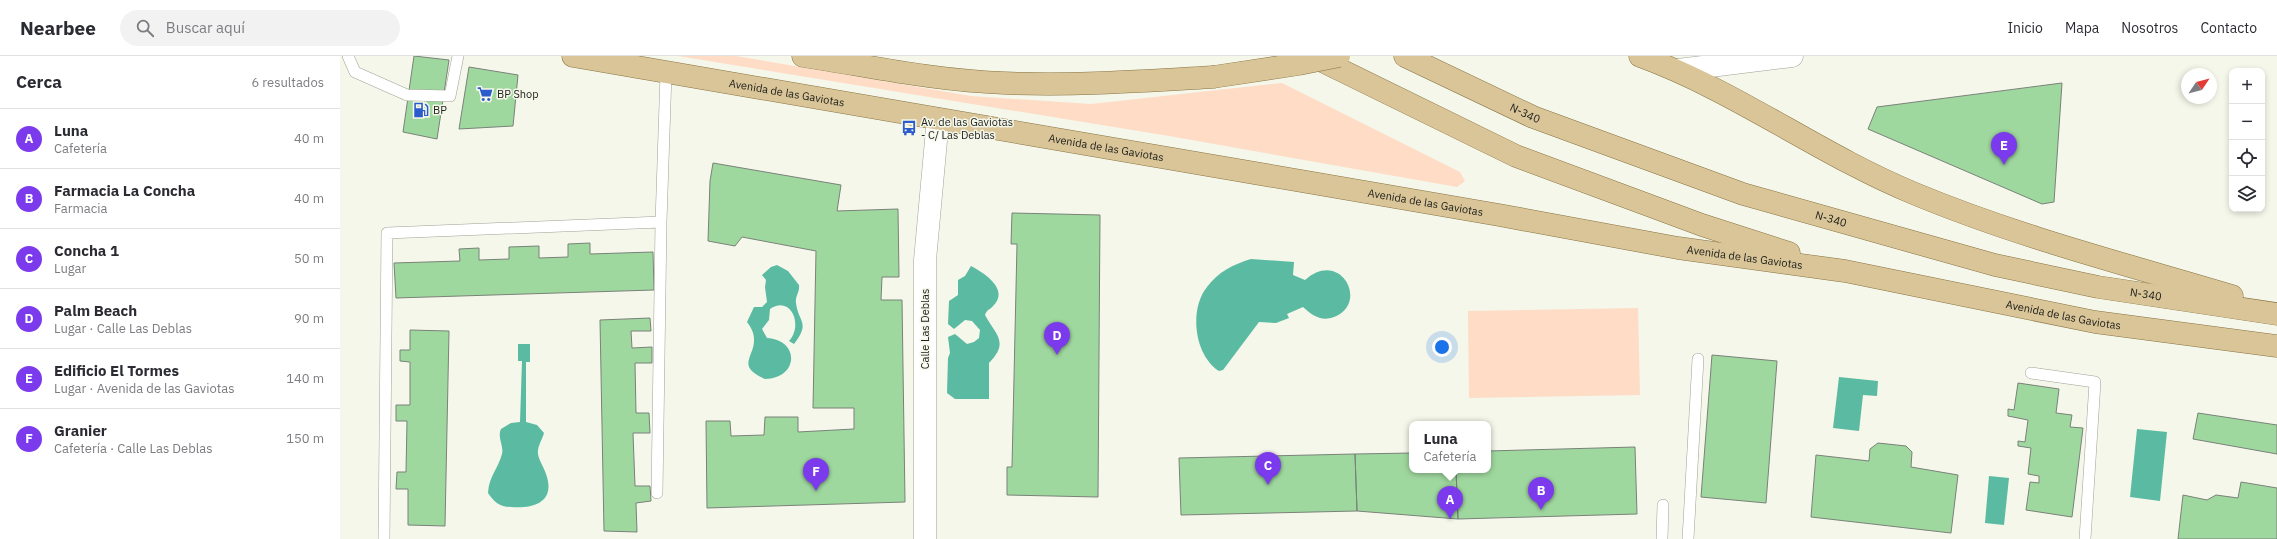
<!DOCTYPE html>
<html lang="es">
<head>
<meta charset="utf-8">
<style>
  :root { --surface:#fff; --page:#f2f2f3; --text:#2b2b33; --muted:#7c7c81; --line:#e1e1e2; --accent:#7c3aed }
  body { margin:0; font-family:"IBM Plex Sans",sans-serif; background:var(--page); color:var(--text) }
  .controls { position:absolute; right:12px; top:12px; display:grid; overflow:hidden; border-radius:8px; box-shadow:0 2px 6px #0003 }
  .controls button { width:36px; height:36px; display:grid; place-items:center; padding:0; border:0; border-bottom:1px solid var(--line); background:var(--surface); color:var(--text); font:20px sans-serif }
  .compass { position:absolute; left:1841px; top:12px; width:36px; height:36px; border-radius:50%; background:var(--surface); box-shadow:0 2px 6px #0003; rotate:55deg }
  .you { position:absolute; left:1102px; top:291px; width:14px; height:14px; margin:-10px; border:3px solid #fff; border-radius:50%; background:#1a73e8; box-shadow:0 0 0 6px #1a73e833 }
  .badge { display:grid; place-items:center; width:26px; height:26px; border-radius:50%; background:var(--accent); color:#fff; font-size:13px; font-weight:700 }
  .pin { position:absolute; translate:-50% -33px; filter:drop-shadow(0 1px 2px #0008) }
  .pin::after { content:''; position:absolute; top:21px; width:14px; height:12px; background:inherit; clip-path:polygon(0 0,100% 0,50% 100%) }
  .popup { position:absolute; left:1069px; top:365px; width:82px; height:52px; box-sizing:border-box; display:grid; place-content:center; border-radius:8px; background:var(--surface); filter:drop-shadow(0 1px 3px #0005); font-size:13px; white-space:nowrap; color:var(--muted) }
  .popup b { font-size:15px; color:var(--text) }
  .popup::after { content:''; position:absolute; left:50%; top:100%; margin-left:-8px; border:8px solid transparent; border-top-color:var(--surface) }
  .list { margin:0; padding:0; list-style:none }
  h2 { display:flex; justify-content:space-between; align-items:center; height:52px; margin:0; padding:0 16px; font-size:17px }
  h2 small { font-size:13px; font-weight:400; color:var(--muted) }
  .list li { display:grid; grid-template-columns:26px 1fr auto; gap:12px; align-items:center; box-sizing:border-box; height:60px; padding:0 16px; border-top:1px solid var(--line) }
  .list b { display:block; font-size:15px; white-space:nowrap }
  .list p { margin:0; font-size:13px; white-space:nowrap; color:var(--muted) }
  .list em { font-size:13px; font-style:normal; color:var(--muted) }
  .icon { flex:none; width:22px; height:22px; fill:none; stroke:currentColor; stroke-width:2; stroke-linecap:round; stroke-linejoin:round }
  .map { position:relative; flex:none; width:1937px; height:483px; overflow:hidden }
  header { display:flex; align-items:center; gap:24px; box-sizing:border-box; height:56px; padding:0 20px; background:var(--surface); border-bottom:1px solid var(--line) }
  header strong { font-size:19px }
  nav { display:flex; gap:22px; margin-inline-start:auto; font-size:14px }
  .search { width:280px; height:36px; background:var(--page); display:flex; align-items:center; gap:10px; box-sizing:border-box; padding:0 14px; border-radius:22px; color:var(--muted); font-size:15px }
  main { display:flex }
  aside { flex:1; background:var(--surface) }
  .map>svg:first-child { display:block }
  .green { fill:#fedcc6 }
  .water { fill:#5bbaa2 }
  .building { fill:#9fd89f; stroke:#798279 }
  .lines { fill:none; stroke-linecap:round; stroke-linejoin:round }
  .lane-casing { stroke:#9fa295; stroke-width:12 }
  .street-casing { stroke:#9fa295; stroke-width:23 }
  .primary-casing { stroke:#887341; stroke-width:23 }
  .lane { stroke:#fff; stroke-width:11 }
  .street { stroke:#fff; stroke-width:22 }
  .primary { stroke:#d9c598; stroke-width:22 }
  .primary-bridge-casing { stroke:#887341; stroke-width:23; stroke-linecap:butt }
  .primary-bridge { stroke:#d9c598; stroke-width:22 }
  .labels { text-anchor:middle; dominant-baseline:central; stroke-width:3; stroke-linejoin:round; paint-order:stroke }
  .street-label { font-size:11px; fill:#21221d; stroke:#f5f7ea }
  .poi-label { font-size:11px; fill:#21221d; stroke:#f5f7ea; text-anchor:start }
</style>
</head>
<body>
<header>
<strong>Nearbee</strong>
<div class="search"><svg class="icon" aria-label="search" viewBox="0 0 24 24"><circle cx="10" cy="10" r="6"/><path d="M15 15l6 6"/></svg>Buscar aquí</div>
<nav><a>Inicio</a><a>Mapa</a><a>Nosotros</a><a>Contacto</a></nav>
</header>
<main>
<aside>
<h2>Cerca<small>6 resultados</small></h2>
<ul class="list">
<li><span class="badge">A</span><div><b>Luna</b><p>Cafetería</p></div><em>40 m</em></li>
<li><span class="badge">B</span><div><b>Farmacia La Concha</b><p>Farmacia</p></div><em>40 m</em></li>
<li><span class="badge">C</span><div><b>Concha 1</b><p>Lugar</p></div><em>50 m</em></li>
<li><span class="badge">D</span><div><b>Palm Beach</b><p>Lugar · Calle Las Deblas</p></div><em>90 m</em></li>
<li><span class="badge">E</span><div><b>Edificio El Tormes</b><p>Lugar · Avenida de las Gaviotas</p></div><em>140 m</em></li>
<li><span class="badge">F</span><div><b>Granier</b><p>Cafetería · Calle Las Deblas</p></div><em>150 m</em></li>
</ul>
</aside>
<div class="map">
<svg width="1937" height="483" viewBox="0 0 1937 483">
  <rect width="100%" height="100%" fill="#f5f7ea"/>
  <path class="green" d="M338,0H396L631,40L751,48L942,27L1120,116L1125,125L1117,131L829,80Z
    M1298,252L1300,339L1129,342L1128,255Z"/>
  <path class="water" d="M911,203L954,206L953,219L965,224C1000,192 1030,247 994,261C981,266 972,259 963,251L947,258L949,262L936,267L919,266L883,314L879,315C854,299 849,253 867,231C878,216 894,208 911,203Z
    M437,209L448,215L459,229C460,236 455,240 456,247C458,266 471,266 454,288L449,285C464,268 450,239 430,253L429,264L422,273L427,282C460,284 459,322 425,323C395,310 415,301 414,283C414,277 411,271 407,266L414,251H422L427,246L425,231L426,224L422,219L431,211Z
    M631,210C644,217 670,233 653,250C650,254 647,253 645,259C655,278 670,286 649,307V343H615L607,337L608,302L610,297L608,281L615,278L627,288L634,286L639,282L640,274L632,265L625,264L614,273L608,268L609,245L618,239V224L625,220Z
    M178,288H190V306H186V366L197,369L204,377C202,384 197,391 198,398C199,405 204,411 206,418C216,446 194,453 171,451C160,451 154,446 148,437C149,420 158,413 162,398C164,389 157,382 161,373L171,367L180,366L182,305H178Z
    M1499,321L1538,325L1537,340L1523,339L1519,375L1493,372Z
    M1797,373L1827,376L1820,445L1790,441Z
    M1649,420L1669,422L1664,469L1645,467Z"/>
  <path class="building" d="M74,0L109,4L97,83L63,76Z
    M129,11L178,19L173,70L119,73Z
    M1722,27L1714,146L1702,148L1528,73L1537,51Z
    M373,107L501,129L497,155L558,153L559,221H542L541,244H562L565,446L367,452L366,365H390L391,380L424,379L425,361H458V376L514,373V352H473L476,195L402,181L395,190L368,185L370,125Z
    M672,157L760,159L758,441L667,439V411H672L677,188H671Z
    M250,187V198L313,196L314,234L56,242L54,207L120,205L119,193L139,192V204L169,203V191L199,190V202L228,201V188Z
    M310,262L311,275H291L292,292L312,291V307H295L296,357H309L310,377H293L295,430H310L311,445L296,447L297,476L264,475L260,264Z
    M70,274L109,275L105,470L68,469V433H56L57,416H66L67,365H56V349H70V306L60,305V294H70Z
    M1372,299L1437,305L1426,447L1361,441Z
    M1678,327L1719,333L1716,357L1732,359L1730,371L1743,372L1732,461L1686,454L1690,426L1699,427V420L1688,418L1691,392L1678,390V385L1685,386L1688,364L1668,360V353L1674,354Z
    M1858,357L1937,369V398L1853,383Z
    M1538,387L1566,390L1572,396L1571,411L1618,419L1611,477L1471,461L1476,399L1529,405L1530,393Z
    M1295,391L1297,458L1118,463L1116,414H1148V395Z
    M1072,397V414H1116L1118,463L1017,455L1015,398Z
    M1015,398L1017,455L841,459L839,402Z
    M1901,426L1937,432V483H1838L1843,439L1867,444L1876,439L1898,442Z"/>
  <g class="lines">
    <defs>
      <path id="lane" d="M8,0L15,16L67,39L110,40L118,0
        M1691,317L1755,326L1745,483
        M317,437L321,166L326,17
        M44,483L47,177L321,166
        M1322,483L1323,449
        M1348,483L1358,303"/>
      <path id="street" d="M1338,14L1452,0
        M585,483V204L598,63"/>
      <g id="primary">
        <path id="s1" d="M233,0L1159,159L1338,192L1505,215L1755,266L1937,290"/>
        <path d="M463,0C529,10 597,25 664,27C734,30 804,25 873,21"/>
        <path d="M972,0L1176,100L1362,169L1449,197"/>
        <path id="s2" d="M1065,0L1193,61L1403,138L1655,209L1758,231L1937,258"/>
        <path d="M1300,0C1396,35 1479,98 1573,137C1676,180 1785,208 1892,240"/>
      </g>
    </defs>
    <use href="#lane" class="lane-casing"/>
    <use href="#street" class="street-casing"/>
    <use href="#primary" class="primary-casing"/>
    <use href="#lane" class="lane"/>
    <use href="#street" class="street"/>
    <use href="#primary" class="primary"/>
    <defs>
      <path id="primary-bridge" d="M873,21L959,8L999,0"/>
    </defs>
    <use href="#primary-bridge" class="primary-bridge-casing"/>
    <use href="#primary-bridge" class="primary-bridge"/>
  </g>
  <defs>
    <symbol id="supermarket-bare" viewBox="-9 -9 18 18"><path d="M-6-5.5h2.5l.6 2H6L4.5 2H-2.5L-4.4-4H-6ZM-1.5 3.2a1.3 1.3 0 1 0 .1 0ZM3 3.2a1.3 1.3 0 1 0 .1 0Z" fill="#2c5ccb" stroke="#f5f7ea" stroke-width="2.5" paint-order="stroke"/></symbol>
    <symbol id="fuel-bare" viewBox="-9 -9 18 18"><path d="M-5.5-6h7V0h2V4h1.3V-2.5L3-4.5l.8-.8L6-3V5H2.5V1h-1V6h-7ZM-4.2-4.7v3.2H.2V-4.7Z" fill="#2c5ccb" stroke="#f5f7ea" stroke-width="2.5" paint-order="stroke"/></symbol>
    <symbol id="bus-bare" viewBox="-9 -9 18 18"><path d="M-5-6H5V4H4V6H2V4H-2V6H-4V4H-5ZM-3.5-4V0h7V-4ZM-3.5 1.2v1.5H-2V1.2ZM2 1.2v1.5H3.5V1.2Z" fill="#2c5ccb" stroke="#f5f7ea" stroke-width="2.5" paint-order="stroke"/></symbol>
  </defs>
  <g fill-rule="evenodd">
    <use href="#supermarket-bare" x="134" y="27" width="22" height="22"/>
    <use href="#fuel-bare" x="70" y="43" width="22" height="22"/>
    <use href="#bus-bare" x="558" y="61" width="22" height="22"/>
  </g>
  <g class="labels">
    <g class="street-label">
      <text stroke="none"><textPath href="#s1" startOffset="217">Avenida de las Gaviotas</textPath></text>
      <text stroke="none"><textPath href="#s2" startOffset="133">N-340</textPath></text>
      <text stroke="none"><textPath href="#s1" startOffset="541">Avenida de las Gaviotas</textPath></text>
      <text stroke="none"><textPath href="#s1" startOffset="865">Avenida de las Gaviotas</textPath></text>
      <text stroke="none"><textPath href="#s2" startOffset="457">N-340</textPath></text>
      <text stroke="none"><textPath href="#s1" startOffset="1189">Avenida de las Gaviotas</textPath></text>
      <text stroke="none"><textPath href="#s2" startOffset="781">N-340</textPath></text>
      <text stroke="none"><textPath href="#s1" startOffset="1513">Avenida de las Gaviotas</textPath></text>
      <text transform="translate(585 273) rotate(-90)">Calle Las Deblas</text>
    </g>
    <g class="poi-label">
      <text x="157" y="38">BP Shop</text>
      <text x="93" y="54">BP</text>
      <text x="581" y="66">Av. de las Gaviotas<tspan x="581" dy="13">- C/ Las Deblas</tspan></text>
    </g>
  </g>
</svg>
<div class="controls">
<button>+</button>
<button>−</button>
<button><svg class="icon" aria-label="locate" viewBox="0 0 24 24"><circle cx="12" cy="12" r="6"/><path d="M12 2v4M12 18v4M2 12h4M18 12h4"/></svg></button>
<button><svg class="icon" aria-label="layers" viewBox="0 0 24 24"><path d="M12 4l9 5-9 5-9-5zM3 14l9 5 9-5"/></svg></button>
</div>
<svg class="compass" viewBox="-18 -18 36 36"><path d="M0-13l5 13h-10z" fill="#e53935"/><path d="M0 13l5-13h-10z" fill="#7c7c81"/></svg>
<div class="you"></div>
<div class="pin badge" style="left:1110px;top:463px">A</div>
<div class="popup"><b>Luna</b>Cafetería</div>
<div class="pin badge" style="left:1201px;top:454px">B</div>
<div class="pin badge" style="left:928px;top:429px">C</div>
<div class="pin badge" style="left:717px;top:299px">D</div>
<div class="pin badge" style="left:1664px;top:109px">E</div>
<div class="pin badge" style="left:476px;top:435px">F</div>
</div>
</main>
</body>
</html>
